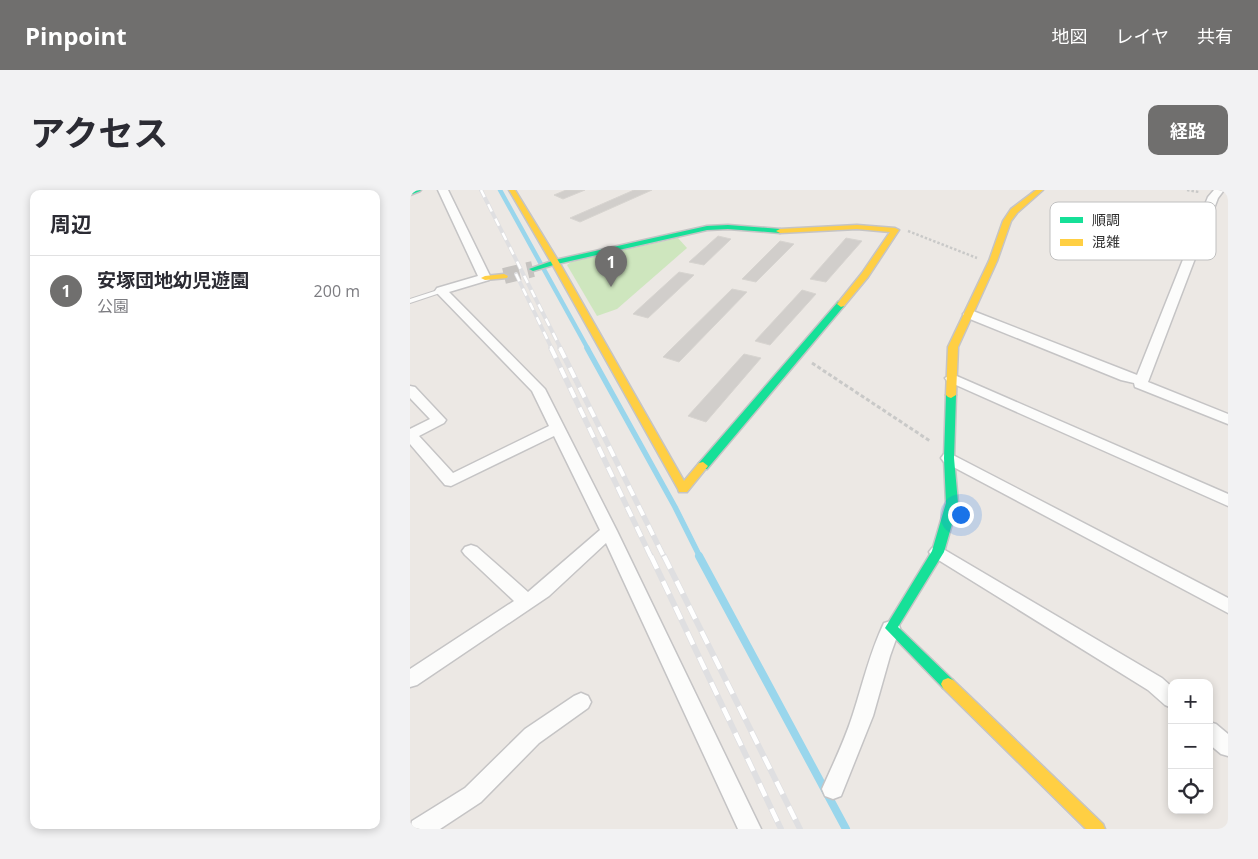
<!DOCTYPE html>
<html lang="ja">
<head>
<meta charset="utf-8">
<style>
  :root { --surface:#fff; --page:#f2f2f3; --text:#2b2b33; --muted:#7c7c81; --line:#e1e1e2; --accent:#706f6e }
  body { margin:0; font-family:"Open Sans","Noto Sans JP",sans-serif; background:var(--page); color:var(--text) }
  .controls { position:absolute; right:15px; bottom:15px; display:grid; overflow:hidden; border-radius:10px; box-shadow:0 2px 8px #0003 }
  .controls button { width:45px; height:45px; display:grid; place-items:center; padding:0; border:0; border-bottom:1px solid var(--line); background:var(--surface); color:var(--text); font:25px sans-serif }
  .you { position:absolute; left:550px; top:324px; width:18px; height:18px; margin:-12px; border:4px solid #fff; border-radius:50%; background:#1a73e8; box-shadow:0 0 0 8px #1a73e833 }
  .badge { display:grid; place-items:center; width:32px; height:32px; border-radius:50%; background:var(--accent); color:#fff; font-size:16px; font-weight:700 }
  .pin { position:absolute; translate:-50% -41px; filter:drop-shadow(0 1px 2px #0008) }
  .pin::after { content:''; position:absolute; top:26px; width:18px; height:15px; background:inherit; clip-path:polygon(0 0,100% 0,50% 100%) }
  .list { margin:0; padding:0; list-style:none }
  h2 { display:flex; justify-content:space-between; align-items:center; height:65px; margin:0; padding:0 20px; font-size:21px }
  h2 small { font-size:16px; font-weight:400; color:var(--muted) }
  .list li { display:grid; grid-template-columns:32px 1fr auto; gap:15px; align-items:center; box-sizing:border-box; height:70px; padding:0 20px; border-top:1px solid var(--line) }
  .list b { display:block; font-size:19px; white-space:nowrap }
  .list p { margin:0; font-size:16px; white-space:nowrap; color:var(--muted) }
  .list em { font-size:16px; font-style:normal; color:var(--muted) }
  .icon { flex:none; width:28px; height:28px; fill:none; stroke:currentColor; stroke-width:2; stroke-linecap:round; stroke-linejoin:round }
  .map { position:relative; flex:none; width:818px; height:639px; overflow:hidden; border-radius:10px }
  header { display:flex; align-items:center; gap:30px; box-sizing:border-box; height:70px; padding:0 25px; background:var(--accent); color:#fff }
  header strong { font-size:24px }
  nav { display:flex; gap:28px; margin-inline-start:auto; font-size:18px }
  .intro { display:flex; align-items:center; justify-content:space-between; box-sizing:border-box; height:120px; padding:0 30px }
  h1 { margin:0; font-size:35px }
  .button { padding:12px 22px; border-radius:10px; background:var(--accent); color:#fff; font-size:18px; font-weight:700 }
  main { display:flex; gap:30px; padding:0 30px }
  aside { flex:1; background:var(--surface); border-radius:10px; box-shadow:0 2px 8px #0003 }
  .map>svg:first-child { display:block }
  .green { fill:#cee6be }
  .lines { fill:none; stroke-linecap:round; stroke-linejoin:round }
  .stream-far2 { stroke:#99d6ec; stroke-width:4.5 }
  .stream-far1 { stroke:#99d6ec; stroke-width:5.5 }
  .stream { stroke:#99d6ec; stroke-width:8 }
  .building { fill:#d1cecb; stroke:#d7d4d0 }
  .secondary-tunnel { stroke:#c6c3c0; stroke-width:16; stroke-dasharray:16 8; stroke-linecap:butt }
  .lane-casing { stroke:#c5c4c5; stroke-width:2 }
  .street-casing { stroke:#c5c4c5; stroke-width:3 }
  .fast-casing { stroke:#c5c4c5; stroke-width:3 }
  .slow-casing { stroke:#c5c4c5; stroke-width:3 }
  .path-far1 { stroke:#c9c9c8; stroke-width:2.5; stroke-dasharray:2.5 2; stroke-linecap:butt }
  .path { stroke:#c9c9c8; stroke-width:3; stroke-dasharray:4 2.5; stroke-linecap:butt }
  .lane { fill:#fcfcfb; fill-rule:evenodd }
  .street { fill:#fcfcfb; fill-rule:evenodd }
  .fast { fill:#16e098; fill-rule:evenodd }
  .slow { fill:#ffcf43; fill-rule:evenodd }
  .rail-far2-casing { stroke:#dfdfe1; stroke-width:4 }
  .rail-far1-casing { stroke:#dfdfe1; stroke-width:5.5 }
  .rail-casing { stroke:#dfdfe1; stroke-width:6 }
  .rail-far2 { stroke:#fff; stroke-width:2.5; stroke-dasharray:8; stroke-linecap:butt }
  .rail-far1 { stroke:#fff; stroke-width:4; stroke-dasharray:11; stroke-linecap:butt }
  .rail { stroke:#fff; stroke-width:4.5; stroke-dasharray:14; stroke-linecap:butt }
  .key { fill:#fff; stroke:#c0c0c0; stroke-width:1 }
  .key-label { font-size:14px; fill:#2e2e2e }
</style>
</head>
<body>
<header>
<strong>Pinpoint</strong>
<nav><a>地図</a><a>レイヤ</a><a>共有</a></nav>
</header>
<div class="intro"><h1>アクセス</h1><a class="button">経路</a></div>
<main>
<aside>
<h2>周辺<small></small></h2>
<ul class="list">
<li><span class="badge">1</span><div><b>安塚団地幼児遊園</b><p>公園</p></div><em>200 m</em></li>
</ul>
</aside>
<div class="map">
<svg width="818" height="639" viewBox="0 0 818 639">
  <rect width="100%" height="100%" fill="#ece8e4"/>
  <path class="green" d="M268,48L277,58L207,119L187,126L157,75L161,72Z"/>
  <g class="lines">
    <path class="stream-far2" d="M90,0L178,159"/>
    <path class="stream-far1" d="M177,158L265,317L290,367"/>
    <path class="stream" d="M289,366L436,639"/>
  </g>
  <path class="building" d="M156,0H175L153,9L144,5Z
    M224,0H242L170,32L160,28Z
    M308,46L321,49L294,75L279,72Z
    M436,48L452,51L416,92L400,89Z
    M370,51L384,54L346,92L332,89Z
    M269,82L284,85L238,128L223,124Z
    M322,99L337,102L269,172L253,167Z
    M392,100L406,104L360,155L345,151Z
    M334,164L351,168L296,232L278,226Z"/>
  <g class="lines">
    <path class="secondary-tunnel" d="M94,86L123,79"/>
    <defs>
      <path id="lane" d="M31,99L33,100V102L0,113V109Z"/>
      <path id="street" d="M28,0H38L81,88L79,90L39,102L135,199L207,341L351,639H328L196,353L139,406L7,495L0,497V479L104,411L55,365L52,361L55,357L61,355L67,357L118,402L190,340L144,246L41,296L35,295L0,254V239L20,229L0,208V196L5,197L36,230L34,233L9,246L43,283L139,236L122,201L25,101L27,98L68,86Z
        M804,0H814L808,8L738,192L818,224V234L725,197L724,193L711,190L555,127L553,124L559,120L563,121L727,185L798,7Z
        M542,184L818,304V316L537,191L535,188Z
        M539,263L818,408V423L534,272L531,268L534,264Z
        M528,356L752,488L762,497V518L755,515L738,500L522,366L519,362L522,358Z
        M481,431L488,433L490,438L480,466L463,526L431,606L423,609L415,606L412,599C423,574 435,550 443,524C453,493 460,462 474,433Z
        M171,503L178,506L181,512L178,518L129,553L71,612L30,639H0L2,631L55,598L115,539L164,506Z
        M799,532L806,534L818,544V566L811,564L799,554Z"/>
      <path id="fast" d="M11,0L10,1L0,5V1Z
        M318,35L370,39L374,41L370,43L318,39L297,40L147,74L123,81L119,79L145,70L297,36Z
        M431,111L434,112V116L297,279H289L288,276L289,273L428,112Z
        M541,202L546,205L544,268L548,313L534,362L488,437L543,490L545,494L543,498L538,500L533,498L475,438L522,361L536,313L534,268L536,205Z"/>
      <path id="slow" d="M99,0H105L149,72L274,291L289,273L293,272L298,276L277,302H269L268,299L141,72Z
        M626,0H633L607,23L601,31L587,71L548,157L546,205L541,208L538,207L536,205L538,157L579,71L593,31L601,19Z
        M447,35L485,38L489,40L458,87L434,116L431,117L427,114L452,83L480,42L447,39L370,43L366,41L370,39Z
        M94,84L98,86L97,88L75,90L71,88L75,86Z
        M538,488L543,490L693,634L695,639H676L533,498L531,494L533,490Z"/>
    </defs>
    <use href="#lane" class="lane-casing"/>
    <use href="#street" class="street-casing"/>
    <use href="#fast" class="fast-casing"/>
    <use href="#slow" class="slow-casing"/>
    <path class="path-far1" d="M777,0L789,2
      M498,41L567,68"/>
    <path class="path" d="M402,173L520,251"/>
    <use href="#lane" class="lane"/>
    <use href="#street" class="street"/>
    <use href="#fast" class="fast"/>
    <use href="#slow" class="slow"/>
    <defs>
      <path id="rail-far2" d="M71,0L151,159
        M106,84L142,159"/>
      <path id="rail-far1" d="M141,158L241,367
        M150,158L254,367"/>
      <path id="rail" d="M241,366L371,639
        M254,366L390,639"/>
    </defs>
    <use href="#rail-far2" class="rail-far2-casing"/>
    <use href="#rail-far1" class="rail-far1-casing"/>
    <use href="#rail" class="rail-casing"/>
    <use href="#rail-far2" class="rail-far2"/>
    <use href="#rail-far1" class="rail-far1"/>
    <use href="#rail" class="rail"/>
  </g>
  <rect x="640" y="12" width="166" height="58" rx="8" class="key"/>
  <rect x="650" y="27" width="23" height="6" fill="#16e098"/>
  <rect x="650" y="49" width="23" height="7" fill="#ffcf43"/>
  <g class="key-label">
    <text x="682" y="35">順調</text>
    <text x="682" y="57">混雑</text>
  </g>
</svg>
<div class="controls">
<button>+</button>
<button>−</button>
<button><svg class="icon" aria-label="locate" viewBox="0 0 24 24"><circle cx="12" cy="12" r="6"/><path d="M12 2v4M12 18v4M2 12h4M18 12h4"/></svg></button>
</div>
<div class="you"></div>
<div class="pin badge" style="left:201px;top:97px">1</div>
</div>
</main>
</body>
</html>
